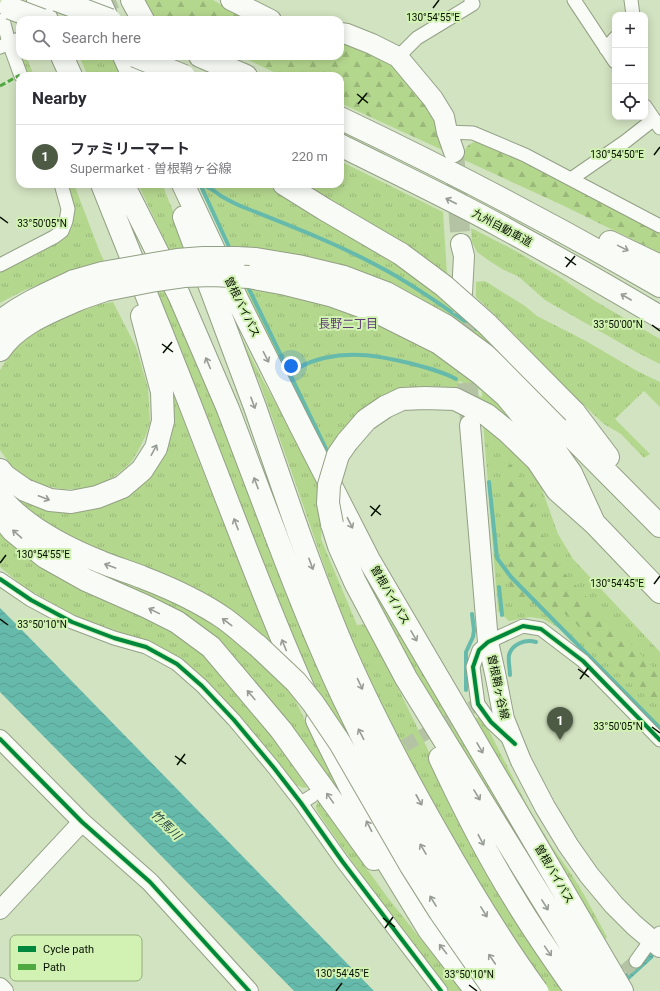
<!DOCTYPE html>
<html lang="en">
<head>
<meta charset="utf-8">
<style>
  :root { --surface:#fff; --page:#f2f2f3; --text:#2b2b33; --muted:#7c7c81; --line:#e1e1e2; --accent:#4d5a44 }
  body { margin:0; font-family:Roboto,"Noto Sans JP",sans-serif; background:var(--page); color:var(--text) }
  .controls { position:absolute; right:12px; top:12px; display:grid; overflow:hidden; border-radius:8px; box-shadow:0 2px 10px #0003 }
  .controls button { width:36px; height:36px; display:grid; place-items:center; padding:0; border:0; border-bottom:1px solid var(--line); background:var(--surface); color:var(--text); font:20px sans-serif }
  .you { position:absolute; left:291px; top:366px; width:14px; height:14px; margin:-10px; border:3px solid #fff; border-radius:50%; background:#1a73e8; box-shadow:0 0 0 6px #1a73e833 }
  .badge { display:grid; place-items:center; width:26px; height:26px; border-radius:50%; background:var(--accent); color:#fff; font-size:13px; font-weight:700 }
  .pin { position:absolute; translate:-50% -33px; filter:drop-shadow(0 1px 2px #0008) }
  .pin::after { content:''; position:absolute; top:21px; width:14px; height:12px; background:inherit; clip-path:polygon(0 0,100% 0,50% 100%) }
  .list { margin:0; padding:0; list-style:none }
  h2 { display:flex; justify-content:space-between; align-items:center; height:52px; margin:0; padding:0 16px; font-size:17px }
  h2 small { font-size:13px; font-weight:400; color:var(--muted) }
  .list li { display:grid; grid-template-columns:26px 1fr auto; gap:12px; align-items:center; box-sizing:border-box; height:64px; padding:0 16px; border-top:1px solid var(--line) }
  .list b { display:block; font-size:15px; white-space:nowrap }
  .list p { margin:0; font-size:13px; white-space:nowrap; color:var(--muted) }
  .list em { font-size:13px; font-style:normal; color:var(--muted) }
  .icon { flex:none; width:22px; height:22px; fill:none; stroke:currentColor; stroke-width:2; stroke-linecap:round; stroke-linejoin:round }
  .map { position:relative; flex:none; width:660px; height:991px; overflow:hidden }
  .search { position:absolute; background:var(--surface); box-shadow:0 2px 10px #0003; left:16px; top:16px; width:328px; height:44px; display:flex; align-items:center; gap:10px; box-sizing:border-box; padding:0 14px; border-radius:12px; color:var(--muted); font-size:15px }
  .panel { position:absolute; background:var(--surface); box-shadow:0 2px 10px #0003; left:16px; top:72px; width:328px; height:116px; border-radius:12px }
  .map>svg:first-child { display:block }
  .grass { fill:url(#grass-tufts); fill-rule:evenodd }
  .forest { fill:url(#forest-firs) }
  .water { fill:url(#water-waves) }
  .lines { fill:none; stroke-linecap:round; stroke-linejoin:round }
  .stream { stroke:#66baac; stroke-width:4 }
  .street-tunnel { stroke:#b3c3a4; stroke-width:13; stroke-dasharray:13 6; stroke-linecap:butt }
  .primary-tunnel { stroke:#b3c3a4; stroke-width:20; stroke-dasharray:20 10; stroke-linecap:butt }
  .street-casing { stroke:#93a085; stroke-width:15 }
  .secondary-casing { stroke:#93a085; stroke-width:20 }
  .primary-casing { stroke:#93a085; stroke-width:22 }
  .highway-casing { stroke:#93a085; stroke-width:24 }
  .street { stroke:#f8fbf6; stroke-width:13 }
  .secondary { stroke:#f8fbf6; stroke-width:18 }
  .primary { stroke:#f8fbf6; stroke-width:20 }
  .highway { stroke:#f8fbf6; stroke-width:22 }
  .highway-bridge-casing { stroke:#93a085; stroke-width:24; stroke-linecap:butt }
  .highway-bridge { stroke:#f8fbf6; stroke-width:22 }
  .quiet { stroke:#50a840; stroke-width:3; stroke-dasharray:6 3; stroke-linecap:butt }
  .cycleway-casing { stroke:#d1f2b2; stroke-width:6 }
  .cycleway { stroke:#00873e; stroke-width:4 }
  .oneway { stroke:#979d94 }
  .ticks { fill:none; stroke:#061000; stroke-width:1.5 }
  .labels { text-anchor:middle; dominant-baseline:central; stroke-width:4; stroke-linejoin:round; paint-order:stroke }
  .street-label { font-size:11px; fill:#061000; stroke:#d1f2b2 }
  .neighbourhood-label { font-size:12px; fill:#5e3c75; stroke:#d1f2b2 }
  .water-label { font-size:12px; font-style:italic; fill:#274947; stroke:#d1f2b2 }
  .key { fill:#d1f2b2; stroke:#94ae7d; stroke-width:1 }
  .key-label { font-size:11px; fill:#061000 }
  .ticks-label { font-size:10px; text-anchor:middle; fill:#061000; stroke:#d1f2b2; stroke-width:4; stroke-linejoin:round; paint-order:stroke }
</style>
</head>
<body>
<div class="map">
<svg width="660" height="991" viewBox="0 0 660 991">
  <defs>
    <pattern id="grass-tufts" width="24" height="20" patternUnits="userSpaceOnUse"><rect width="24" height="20" fill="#b4d78e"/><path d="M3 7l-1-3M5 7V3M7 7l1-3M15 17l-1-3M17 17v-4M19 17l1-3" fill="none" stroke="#99b879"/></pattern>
    <pattern id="forest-firs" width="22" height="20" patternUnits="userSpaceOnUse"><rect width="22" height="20" fill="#b4d78e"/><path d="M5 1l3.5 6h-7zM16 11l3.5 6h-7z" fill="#99b879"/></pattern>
    <pattern id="water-waves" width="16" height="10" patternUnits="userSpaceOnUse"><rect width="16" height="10" fill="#66baac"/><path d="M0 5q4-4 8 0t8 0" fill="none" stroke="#579f92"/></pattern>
  </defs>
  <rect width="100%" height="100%" fill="#d2e3c1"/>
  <path class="grass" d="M21,56H26L34,76H25Z
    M79,56H105L114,60L122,76H88Z
    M340,161L443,212L447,274L403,243L344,207L324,198L304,184H340Z
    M65,184H74L99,250L105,263C68,274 34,283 0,303V271L64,239L71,229L73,219L74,207Z
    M138,184H162L189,250L170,252Z
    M198,184H266L315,216L391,261L428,288L451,306L481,332L534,387L229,249Z
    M471,228L514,250L558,276L595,301L660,339V364L638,353L545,300L519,277L502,269L488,260L477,252L472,242Z
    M485,281L525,306L537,316L586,341L637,371L660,382V407L644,391L615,419L650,454L644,458L621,434L604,424L574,396L493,313L476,297V282Z
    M243,287L271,290L344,308L422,343L456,367L489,395L515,421L560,469L458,390L447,387L422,386L402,390L355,417L337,436L328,456ZM459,381L482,391V397L458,387Z
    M166,288L191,345L328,692L353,741L351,742L313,690L153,290Z
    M220,294L261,377L320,482L322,524L321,539L357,625L367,624L449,793L564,991H550L529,961L453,844L384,714L346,629L293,476L258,378L237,340Z
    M113,302L136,347L148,388L150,422L146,435L139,449L132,461L124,469L111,479L105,483L84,489H62L46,486L30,480L20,473L10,464L0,450V370L13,350L28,338L48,324L100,304Z
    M171,387L197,456L272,646L42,525L0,486V484L77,512L97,508L115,502L129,494Z
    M483,422L527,461L539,481L558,534L573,559L660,652V730L645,715L561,629L543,619L530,617L509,621L498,611Z
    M0,532L173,630L213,661L267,730L307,787L304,788L293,784L226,704L196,672L175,657L146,641L80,618L54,604L24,587L0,567Z
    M347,537L550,886L548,894L428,696L360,568Z
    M76,563L147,586L232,634L288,685L312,735L345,798L350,811L302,749L245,669L216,638Z
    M471,718H480L484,721L527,805L551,845L572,875L583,893L607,937L604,940Z
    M318,801L388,898L462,991H450C404,933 359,873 317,811L316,807Z"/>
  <path class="forest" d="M143,0H213L240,16L252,20H154Z
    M340,37L389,56L435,111L441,146L464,155C465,143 475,141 485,140L660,228V253L562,205L340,103V76H282L240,56H340Z
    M502,457L517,471L529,495L544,538L564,573L660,675V706L567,615L548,604H521L514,601L510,585Z"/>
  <path class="water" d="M0,608L20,628L374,991H294L0,692Z
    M652,951L654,954L653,958L617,991H606L639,962L647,953Z"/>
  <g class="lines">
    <path class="stream" d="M200,184C209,186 214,191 221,196C228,200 235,204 243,207C288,225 333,242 376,265C411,283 444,307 476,329
      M200,184L230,249
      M248,287L328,453
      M291,375C294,373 297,369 300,367C307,363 316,360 324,358C354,351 379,356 409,363C425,367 441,371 456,379
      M489,482L497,558L511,577L660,728
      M499,587L502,615
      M510,675C510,670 508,660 509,655C512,644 525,639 536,642
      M466,690V652L473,637L474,630L472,614"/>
    <path class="street-tunnel" d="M69,20L121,0
      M388,755L478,704
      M610,983L636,961"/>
    <path class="primary-tunnel" d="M454,152L461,244
      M462,293L470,421"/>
    <defs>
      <path id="street" d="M574,0L615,62
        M631,0L633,15
        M3,20L9,43L21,76
        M0,47L19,39
        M606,49L615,38
        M398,57L417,38L473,4L471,0
        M645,106L660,128
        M447,132L473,133L525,155L660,226
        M571,179L626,141L654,119
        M0,265L54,237L62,231L66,221L68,209L61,184
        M0,579L31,600L72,622L114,638L146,647L177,664L202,686L234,720L274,768L301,803L342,861L441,991
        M509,739L491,722L478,704L473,667L479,650L488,642L523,626L541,629L583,661L660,740
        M301,803L312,796
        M636,961L651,940L660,933"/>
      <path id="secondary" d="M0,739L82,822L150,882L249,991
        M0,910L82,822
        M0,987L4,991"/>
      <path id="primary" d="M231,0L271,20
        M340,33L347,34L372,44L398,57L433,99L444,117L447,132L454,152
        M461,244L464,256L462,293
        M470,425L488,642L495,673L504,719L521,761L545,807L568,845L589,875L614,905L634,925L660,947"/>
      <path id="highway" d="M38,0L47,20
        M99,0L108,20
        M132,0L143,20
        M62,56L71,76
        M124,56L133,76
        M200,56L246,76
        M340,118C449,170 556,226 660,286
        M340,145C394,172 449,198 502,227C555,256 608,286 660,317
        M102,184C136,270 172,356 205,443C237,525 268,609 304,690
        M123,184L179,295L228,409L275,533
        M183,184L236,297L301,427L369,560L622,991
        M284,184L324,209L401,254
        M184,217L255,407L297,528
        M610,242L660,266
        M236,258L256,259L298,266L344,277L386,293L446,326L485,355L535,400L660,526
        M249,277L286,284L330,295L377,312L439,343L481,374L506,396L524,418L554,449L571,473L594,523
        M0,322C22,304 48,293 74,281
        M0,350C18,323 51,312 79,299
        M574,412L608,457
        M347,442L366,420L385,407L402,399L425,398L455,399L487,415L508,432L537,460L557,490L594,523L660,592
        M0,470L5,476L25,490L50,500L71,502L97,497L122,487L142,470L156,448L163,421L162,392L142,316
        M0,497C25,527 66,548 101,562C115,568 130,572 144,578C170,588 202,603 225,619C236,627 247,637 258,646
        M0,515L13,531L45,557L86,580L145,606L177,622L211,647L281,730L374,859
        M332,524L339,546L355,582L406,678L599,991
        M317,720L326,739L388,863L429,930L476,991
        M440,758C462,805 486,853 514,898C533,930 554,960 576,991"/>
    </defs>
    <use href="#street" class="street-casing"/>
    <use href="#secondary" class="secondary-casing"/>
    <use href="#primary" class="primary-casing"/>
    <use href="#highway" class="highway-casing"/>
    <use href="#street" class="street"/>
    <use href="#secondary" class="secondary"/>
    <use href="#primary" class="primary"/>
    <use href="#highway" class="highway"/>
    <defs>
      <path id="highway-bridge" d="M57,0L110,20
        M10,8L42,20
        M135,56L184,76
        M401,254L444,286L487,324L574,412
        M74,281L102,273L177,260L203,258H236
        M79,299L105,290L156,280L184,276L212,275L249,277
        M332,524L328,503L329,485L338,455L347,442
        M297,528C312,569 327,611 345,652C372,714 404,774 437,832C468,887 500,940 537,991
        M275,533C298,594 322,655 351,714C388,791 431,867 478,938C489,956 502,974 514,991
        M258,646L296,682L313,703L340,743L411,866L440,912L495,991"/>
    </defs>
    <use href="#highway-bridge" class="highway-bridge-casing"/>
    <use href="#highway-bridge" class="highway-bridge"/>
    <path class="quiet" d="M0,86L20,75"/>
    <defs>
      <path id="cycleway" d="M0,579L31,600L72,622L114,638L146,647L177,664L202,686L234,720L274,768L301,803L342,861L441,991
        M0,739L82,822L150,882L249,991
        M515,744L491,722L478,704L473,667L479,650L488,642L523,626L541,629L583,661L660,740"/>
    </defs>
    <use href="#cycleway" class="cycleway-casing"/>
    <use href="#cycleway" class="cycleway"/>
  </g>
  <defs><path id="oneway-shaft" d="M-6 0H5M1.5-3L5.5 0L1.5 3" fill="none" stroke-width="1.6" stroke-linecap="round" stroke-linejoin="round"/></defs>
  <g class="oneway">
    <use href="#oneway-shaft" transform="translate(451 201) rotate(-153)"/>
    <use href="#oneway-shaft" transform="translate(623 248) rotate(26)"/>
    <use href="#oneway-shaft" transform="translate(626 297) rotate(-150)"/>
    <use href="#oneway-shaft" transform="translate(266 357) rotate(63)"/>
    <use href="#oneway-shaft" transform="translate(208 363) rotate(-113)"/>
    <use href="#oneway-shaft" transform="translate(253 403) rotate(70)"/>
    <use href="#oneway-shaft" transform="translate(154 450) rotate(-62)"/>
    <use href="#oneway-shaft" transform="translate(256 483) rotate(-111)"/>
    <use href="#oneway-shaft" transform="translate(44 498) rotate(21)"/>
    <use href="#oneway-shaft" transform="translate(350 523) rotate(63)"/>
    <use href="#oneway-shaft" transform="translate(236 524) rotate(-111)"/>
    <use href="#oneway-shaft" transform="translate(17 534) rotate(-139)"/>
    <use href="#oneway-shaft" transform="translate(311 564) rotate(70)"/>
    <use href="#oneway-shaft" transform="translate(110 566) rotate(-160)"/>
    <use href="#oneway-shaft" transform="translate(154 611) rotate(-154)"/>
    <use href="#oneway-shaft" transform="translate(227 622) rotate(-143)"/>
    <use href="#oneway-shaft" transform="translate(414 636) rotate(60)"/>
    <use href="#oneway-shaft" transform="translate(284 645) rotate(-112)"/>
    <use href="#oneway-shaft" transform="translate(360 684) rotate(65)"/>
    <use href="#oneway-shaft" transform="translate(251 695) rotate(-130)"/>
    <use href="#oneway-shaft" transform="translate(361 734) rotate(-117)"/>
    <use href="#oneway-shaft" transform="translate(480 748) rotate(60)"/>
    <use href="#oneway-shaft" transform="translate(477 795) rotate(58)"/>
    <use href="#oneway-shaft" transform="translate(330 798) rotate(-125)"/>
    <use href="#oneway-shaft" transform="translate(419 800) rotate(61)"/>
    <use href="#oneway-shaft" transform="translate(369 826) rotate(-117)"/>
    <use href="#oneway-shaft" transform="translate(481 840) rotate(62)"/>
    <use href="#oneway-shaft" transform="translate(423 849) rotate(-120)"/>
    <use href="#oneway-shaft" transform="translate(433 901) rotate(-122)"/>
    <use href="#oneway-shaft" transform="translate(545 905) rotate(58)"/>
    <use href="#oneway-shaft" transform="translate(484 912) rotate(58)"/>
    <use href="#oneway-shaft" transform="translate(443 949) rotate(-128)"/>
    <use href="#oneway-shaft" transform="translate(548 951) rotate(55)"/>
    <use href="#oneway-shaft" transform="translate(492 959) rotate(-124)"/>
  </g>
  <path class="ticks" d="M433,8L439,0M357,94L368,103M358,104L367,93M654,155L660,147M0,217L8,223M565,257L576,265M566,267L575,256M652,325L660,331M162,344L173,352M163,353L172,342M370,506L381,515M371,516L380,505M0,563L6,555M654,584L660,576M0,619L8,625M578,669L589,677M580,679L588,668M652,727L660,733M175,756L186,764M177,765L185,754M383,918L395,927M385,928L393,917M469,985L477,991M336,991L342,983"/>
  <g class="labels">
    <g class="street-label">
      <text transform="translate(502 228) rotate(28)">九州自動車道</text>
      <text transform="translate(242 307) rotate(64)">曽根バイパス</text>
      <text transform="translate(390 595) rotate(60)">曽根バイパス</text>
      <text transform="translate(498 687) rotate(78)">曽根鞘ヶ谷線</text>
      <text transform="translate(554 874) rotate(60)">曽根バイパス</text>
    </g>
    <g class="neighbourhood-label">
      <text x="348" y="324">長野二丁目</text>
    </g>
    <g class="water-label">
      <text transform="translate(166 825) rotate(44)">竹馬川</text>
    </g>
  </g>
  <rect x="10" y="935" width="132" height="46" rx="6" class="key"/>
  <rect x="18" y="946" width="18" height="6" fill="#00873e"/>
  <rect x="18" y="964" width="18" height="6" fill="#50a840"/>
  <g class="key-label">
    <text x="43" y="953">Cycle path</text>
    <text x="43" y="971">Path</text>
  </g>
  <g class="ticks-label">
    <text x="433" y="21">130°54'55"E</text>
    <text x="617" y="158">130°54'50"E</text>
    <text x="42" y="227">33°50'05"N</text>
    <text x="618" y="328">33°50'00"N</text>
    <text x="43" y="558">130°54'55"E</text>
    <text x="617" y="587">130°54'45"E</text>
    <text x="42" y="628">33°50'10"N</text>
    <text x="618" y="730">33°50'05"N</text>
    <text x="342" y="977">130°54'45"E</text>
    <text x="469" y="978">33°50'10"N</text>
  </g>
</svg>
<div class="controls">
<button>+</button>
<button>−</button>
<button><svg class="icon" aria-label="locate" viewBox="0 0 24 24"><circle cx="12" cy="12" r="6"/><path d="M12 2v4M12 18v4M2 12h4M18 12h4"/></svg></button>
</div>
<div class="you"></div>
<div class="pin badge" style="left:560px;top:740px">1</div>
<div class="search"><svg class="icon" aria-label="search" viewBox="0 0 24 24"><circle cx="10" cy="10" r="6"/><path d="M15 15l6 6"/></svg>Search here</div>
<section class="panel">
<h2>Nearby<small></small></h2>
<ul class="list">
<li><span class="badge">1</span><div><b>ファミリーマート</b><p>Supermarket · 曽根鞘ヶ谷線</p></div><em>220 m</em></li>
</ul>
</section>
</div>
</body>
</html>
